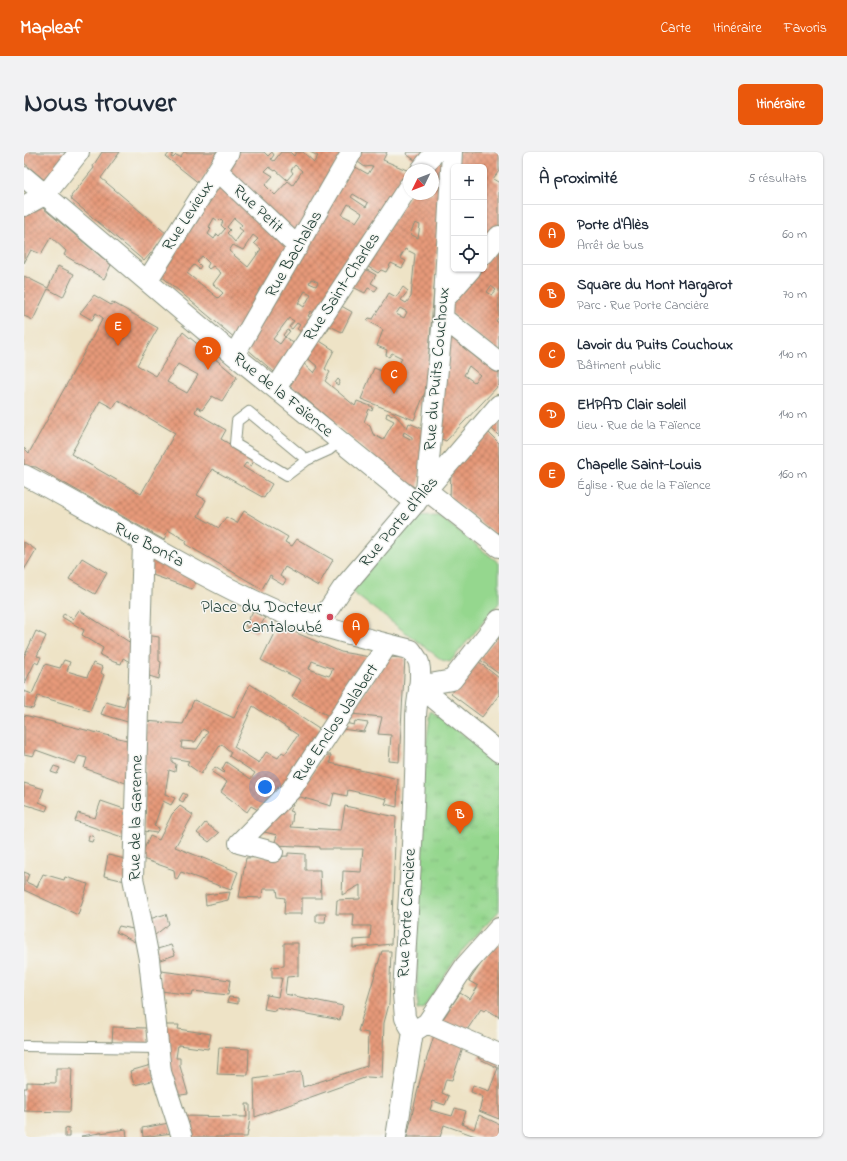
<!DOCTYPE html>
<html lang="fr">
<head>
<meta charset="utf-8">
<style>
  :root { --surface:#fff; --page:#f2f2f3; --text:#1f2937; --muted:#747a83; --line:#e0e1e3; --accent:#ea580c }
  body { margin:0; font-family:"Indie Flower",sans-serif; background:var(--page); color:var(--text) }
  .controls { position:absolute; right:12px; top:12px; display:grid; overflow:hidden; border-radius:6px; box-shadow:0 1px 3px #0004 }
  .controls button { width:36px; height:36px; display:grid; place-items:center; padding:0; border:0; border-bottom:1px solid var(--line); background:var(--surface); color:var(--text); font:20px sans-serif }
  .compass { position:absolute; left:379px; top:12px; width:36px; height:36px; border-radius:50%; background:var(--surface); box-shadow:0 1px 3px #0004; rotate:227deg }
  .you { position:absolute; left:241px; top:635px; width:14px; height:14px; margin:-10px; border:3px solid #fff; border-radius:50%; background:#1a73e8; box-shadow:0 0 0 6px #1a73e833 }
  .badge { display:grid; place-items:center; width:26px; height:26px; border-radius:50%; background:var(--accent); color:#fff; font-size:13px; font-weight:700 }
  .pin { position:absolute; translate:-50% -33px; filter:drop-shadow(0 1px 2px #0008) }
  .pin::after { content:''; position:absolute; top:21px; width:14px; height:12px; background:inherit; clip-path:polygon(0 0,100% 0,50% 100%) }
  .list { margin:0; padding:0; list-style:none }
  h2 { display:flex; justify-content:space-between; align-items:center; height:52px; margin:0; padding:0 16px; font-size:17px }
  h2 small { font-size:13px; font-weight:400; color:var(--muted) }
  .list li { display:grid; grid-template-columns:26px 1fr auto; gap:12px; align-items:center; box-sizing:border-box; height:60px; padding:0 16px; border-top:1px solid var(--line) }
  .list b { display:block; font-size:15px; white-space:nowrap }
  .list p { margin:0; font-size:13px; white-space:nowrap; color:var(--muted) }
  .list em { font-size:13px; font-style:normal; color:var(--muted) }
  .icon { flex:none; width:22px; height:22px; fill:none; stroke:currentColor; stroke-width:2; stroke-linecap:round; stroke-linejoin:round }
  .map { position:relative; flex:none; width:475px; height:985px; overflow:hidden; border-radius:6px }
  header { display:flex; align-items:center; gap:24px; box-sizing:border-box; height:56px; padding:0 20px; background:var(--accent); color:#fff }
  header strong { font-size:19px }
  nav { display:flex; gap:22px; margin-inline-start:auto; font-size:14px }
  .intro { display:flex; align-items:center; justify-content:space-between; box-sizing:border-box; height:96px; padding:0 24px }
  h1 { margin:0; font-size:28px }
  .button { padding:10px 18px; border-radius:6px; background:var(--accent); color:#fff; font-size:14px; font-weight:700 }
  main { display:flex; gap:24px; padding:0 24px }
  aside { flex:1; background:var(--surface); border-radius:6px; box-shadow:0 1px 3px #0004 }
  .map>svg:first-child { display:block }
  .grass { fill:#95d78e; stroke:#5a8a61 }
  .park { fill:url(#park-tufts); stroke:#5a8a61 }
  .building { fill:url(#building-cross-hatch); fill-rule:evenodd }
  .lines { fill:none; stroke-linecap:round; stroke-linejoin:round }
  .lane-casing { stroke:#86907d; stroke-width:12 }
  .street-casing { stroke:#86907d; stroke-width:22 }
  .lane { stroke:#fff; stroke-width:10 }
  .street { stroke:#fff; stroke-width:20 }
  .poi-dot { fill:#d1495b; stroke:#f6f6f2; stroke-width:1.5 }
  .labels { text-anchor:middle; dominant-baseline:central; stroke-width:3; stroke-linejoin:round; paint-order:stroke }
  .street-label { font-size:17px; fill:#1f3d34; stroke:#f6f6f2 }
  .poi-label { font-size:17px; fill:#1f3d34; stroke:#f6f6f2; text-anchor:end }
</style>
</head>
<body>
<header>
<strong>Mapleaf</strong>
<nav><a>Carte</a><a>Itinéraire</a><a>Favoris</a></nav>
</header>
<div class="intro"><h1>Nous trouver</h1><a class="button">Itinéraire</a></div>
<main>
<div class="map">
<svg width="475" height="985" viewBox="0 0 475 985">
  <defs>
    <pattern id="park-tufts" width="24" height="20" patternUnits="userSpaceOnUse"><rect width="24" height="20" fill="#95d78e"/><path d="M3 7l-1-3M5 7V3M7 7l1-3M15 17l-1-3M17 17v-4M19 17l1-3" fill="none" stroke="#80b97b"/></pattern>
    <pattern id="building-cross-hatch" width="8" height="8" patternUnits="userSpaceOnUse"><rect width="8" height="8" fill="#e69979"/><path d="M0 0l8 8M0 8l8-8" fill="none" stroke="#ba7e64"/></pattern>
  </defs>
  <rect width="100%" height="100%" fill="#f6f6f2"/>
  <filter id="ink" filterUnits="userSpaceOnUse"><feTurbulence type="fractalNoise" baseFrequency=".025" numOctaves="2"/><feDisplacementMap in="SourceGraphic" scale="8" xChannelSelector="R" yChannelSelector="G"/><feConvolveMatrix kernelMatrix="1 2 1 2 8 2 1 2 1" color-interpolation-filters="sRGB"/></filter>
  <filter id="wash" filterUnits="userSpaceOnUse"><feTurbulence type="fractalNoise" baseFrequency=".012" numOctaves="4" result="noise"/><feDisplacementMap in="SourceGraphic" scale="16" xChannelSelector="R" yChannelSelector="G"/><feGaussianBlur stdDeviation="0.9" result="paint"/><feColorMatrix in="noise" values="0 0 0 0 0 0 0 0 0 0 0 0 0 0 0 0 0 1.4 0 .05"/><feComposite in="paint" operator="in"/></filter>
  <g filter="url(#wash)">
    <rect width="100%" height="100%" fill="#eee3c6"/>
    <path class="grass" d="M415,364L475,411V451L426,510L418,508L328,440L388,365Z"/>
    <path class="park" d="M407,559L475,608V759L436,801L399,856L393,857C393,758 391,657 407,559Z"/>
    <g id="blocks">
      <path class="building" d="M0,0H46L23,30L0,11Z
        M78,0H96L77,26L143,82L120,109L48,48L47,44L70,16L69,14Z
        M146,0L149,2L147,5L149,6L152,3L156,5L160,0H196L176,32L142,5Z
        M211,0H240L244,4L248,0L250,3L247,7L250,9L257,0H266L270,4L272,0H279L290,10L294,4L286,0H319L270,85L200,18ZM271,13L278,19L269,33L264,29L251,43L241,33L249,24L241,19L245,15L251,19L252,18L263,28L269,21L267,18Z
        M335,0H363L359,8L385,19V23L365,49L291,162L287,159L284,164L289,167L279,181L273,177L276,173L273,171L268,177L265,175L270,169L265,166L249,187L256,192L261,185L272,193L250,220L222,196L328,13L344,22L349,14L341,15L331,8ZM329,42L344,51L342,55L327,45ZM324,52L338,61L332,70L318,63ZM287,127L294,130L292,134L285,131ZM281,139L287,142L280,155L274,151Z
        M383,0H403L395,11L382,2Z
        M434,0H475V19L469,27L474,30L475,29V77L460,95V15H434Z
        M413,7L420,11L402,238L390,268L337,247L350,216L368,223L369,220L362,216L364,210L374,214L378,206L368,201L365,205L362,203L363,198L353,194L359,178L343,168L345,166L349,167L365,141L372,145L379,135L384,139L377,148L382,151L387,145L391,102L381,97L376,106L382,109L378,116L367,111L362,120L357,118L354,121L341,113L386,42H409V18ZM391,71L396,73L394,86L386,82ZM376,156L383,160L380,166L372,162Z
        M195,28L265,95L212,187L136,123ZM190,66L194,69L196,67L199,70L197,73L201,77L195,84L193,82L190,87L184,82L187,77L185,75ZM210,66L218,73L215,76L219,79L211,90L203,81L206,78L203,75ZM229,83L234,87L230,91L237,97L224,115L205,99L209,93L219,98ZM178,104L185,111L183,115L185,117L189,114L197,121L189,132L199,141L194,146L163,121L170,113L175,117L177,114L173,110Z
        M13,51L87,113L80,127L40,103L42,99L27,85L17,102L7,98L0,111V59Z
        M475,93V165L472,169L475,171V200L423,158L454,117H460V110ZM467,134L472,138L468,143L463,140Z
        M34,114L50,122L39,145L24,137L9,168L0,164V124L24,136Z
        M336,114L352,123L347,131L354,135L351,139L344,136L341,141L327,134Z
        M70,143L87,153L88,150L134,176L113,213L132,224L159,180L213,225L198,249L188,244L178,258L173,255L171,260L202,278L197,287L226,304L230,309L227,314L222,311L219,315L248,332L240,346L188,317L173,343L182,348L174,364L195,376L202,365L213,371L220,359L264,385L261,390L268,394L273,387L309,408L294,434L261,415L256,424L262,428L259,433L247,426L248,424L246,423L238,437L161,392L163,389L144,378L140,388L12,315L0,314V296L5,301L79,166L72,161L68,168L56,161ZM154,212L174,223L163,241L143,230ZM94,248L151,281L117,342L47,302L76,249L89,256Z
        M312,151L328,160L318,180L306,174L302,181L296,177Z
        M424,176L475,216V233L422,289L415,286ZM445,214L456,223L450,230L440,223Z
        M263,178L266,179L261,185L259,183Z
        M291,186L310,198L301,217L306,220L301,229L331,254L333,249L349,255L348,259L345,257L340,270L346,274L349,282L359,288L370,269L362,265L363,261L372,264L383,276L385,271L401,278L394,337L373,325L263,231L277,209L290,221L294,215L280,203ZM380,280L388,285V288L379,283Z
        M314,227L316,229L314,233L311,231Z
        M475,265V284L466,275Z
        M463,279L475,291V385L426,346L427,318Z
        M0,390L12,398L0,418Z
        M132,404L174,427L168,437L123,421V409Z
        M58,406L83,421L71,442L45,427Z
        M55,458L110,493L109,512L99,506L97,512L90,510L76,503L79,496L58,483L60,478L38,465L40,461L49,467Z
        M229,459L241,466L232,481L221,474Z
        M254,473L317,500L346,505L307,565L268,545L277,528L237,508ZM288,509L309,517L305,524L285,517Z
        M12,479L22,484L13,504L17,505L14,512L11,510L0,533V505Z
        M122,483L135,485V509L137,510L135,527L122,523Z
        M475,483V522L455,507Z
        M364,505L381,506L375,610L365,609L367,583L354,582L358,565L327,562Z
        M40,508L46,510L43,519L63,525L69,511L79,515L77,521L80,523L66,559L14,544L9,557L0,555V539L8,542L21,512L36,516Z
        M454,509L475,526V543L458,565L427,542Z
        M226,532L298,579L265,630L234,658L227,654L223,660L197,640L203,630L188,620L191,615L200,621L201,620L198,617L202,610L227,627L231,621L205,604L207,600L197,592L177,622L163,612L165,609L148,606V610L152,612L151,620L145,618L141,642L151,646L147,653L139,649L130,674L135,676L132,681L120,679L121,569L159,572L170,548L210,566ZM229,554L274,583L261,602L258,600L254,606L242,600L235,611L210,595ZM179,577L184,580L173,597L157,596L158,589L171,590Z
        M104,540H108L107,571L77,562L82,550L100,555Z
        M0,563L107,589V633L60,616L63,606L55,604L51,612L12,598L9,604L0,602Z
        M331,569L344,571L340,580L317,577L321,571L330,573Z
        M300,603H307L306,611L374,627L373,655L361,652L363,647L324,638L323,644L310,641L307,654L273,644Z
        M30,614L36,616L33,622L27,620Z
        M0,631L20,637L15,650L24,654L22,659L0,652Z
        M159,641L163,643L159,650L155,648Z
        M261,648L269,653L265,659L269,660L268,670L266,675L317,678L321,654L372,665L367,792L329,796V788L346,787L347,774H329L330,762H312L313,748L336,747V733L318,743L319,719L337,720L339,697H296V695L250,693L253,683L236,679Z
        M77,649L106,659L100,676L104,677V687L51,669L54,661L71,666Z
        M156,654L169,663L151,695L214,720L207,738L157,720L153,727L151,726L150,718L116,706L126,684L135,688L148,662Z
        M181,671L195,681L185,690L173,681Z
        M65,683L70,685L68,690L64,689Z
        M264,701L281,702V718H296L297,746H278V762H260L261,746L254,745L253,737H239L238,746L215,745L222,706L264,704Z
        M84,703L105,708V730L80,724Z
        M0,720L5,722L2,730L13,735L19,722L40,728L41,725L64,732L54,763L0,738Z
        M206,740L204,748L182,753L181,743Z
        M142,762L145,772L126,787L122,768Z
        M292,762H302L301,770H292Z
        M95,774L109,777L111,790L92,780Z
        M260,791H274V824L263,825L261,842L319,854L316,868L252,856L251,859L240,857L243,843L254,845L258,826H248V815L260,814Z
        M475,791V865L462,857L460,859L457,857L441,881L417,870L436,841L446,847L454,834L445,829L458,810Z
        M147,793L151,803L133,809L130,798Z
        M358,799H367L365,852L360,871L358,926L343,925L231,965L230,927L277,920L279,935L343,914L344,881L334,879Z
        M137,819L206,828L204,843L169,839L168,843L137,839Z
        M205,845L214,846V852L203,850Z
        M137,873H155L154,877L187,882L184,897L154,893L152,906H156V914L164,942L150,944Z
        M89,875L122,876L124,892L88,891Z
        M411,880L440,893L428,928L422,927L418,941L425,944L421,953L409,949L406,958L428,964L431,956L442,959L438,972L450,977L455,963L475,972V985H454L420,973L416,985H383L396,928Z
        M195,895L225,897L224,923L193,922Z
        M457,901L475,909V967L455,959L459,945L447,940L449,933L465,939L474,916L454,906Z
        M127,913L132,928L110,933L106,919Z
        M32,916H48L46,960L0,959V936H3V930L32,931Z
        M222,952H226V967L223,985H163L156,964L223,965Z
        M145,971L148,981L119,985L118,976Z
        M41,976L45,977V985H41Z
        M102,977L103,985H58L57,984Z"/>
    </g>
  </g>
  <g filter="url(#ink)">
    <use href="#blocks" fill-opacity="0" stroke="#86907d" stroke-width="1"/>
    <g class="lines">
      <defs>
        <path id="lane" d="M283,308L225,260L213,269L211,292L263,323L283,308L305,298L316,289
          M0,894L134,896"/>
        <path id="street" d="M397,18L411,0
          M194,19L274,95
          M0,25L210,203L392,351
          M0,54L22,42L55,0
          M460,102L475,84
          M123,129L205,0
          M420,148L447,117
          M419,166L475,210
          M210,203L328,0
          M252,236L385,34
          M0,323C84,366 164,420 251,458C295,476 342,486 387,498C390,502 394,507 395,511C399,529 392,548 392,566C392,658 384,750 379,842L381,866L389,880L372,985
          M402,338L419,166L428,0
          M402,338L475,395
          M119,390L109,726L125,807L137,920L158,985
          M294,473L318,437L475,253
          M395,534L428,528L475,468
          M395,534L475,600
          M249,700L215,691L267,638L364,492
          M403,871L441,814L475,776
          M392,878L403,871L475,902"/>
      </defs>
      <use href="#lane" class="lane-casing"/>
      <use href="#street" class="street-casing"/>
      <use href="#lane" class="lane"/>
      <use href="#street" class="street"/>
    </g>
  </g>
  <circle class="poi-dot" cx="306" cy="465" r="4"/>
  <g class="labels">
    <g class="street-label">
      <text transform="translate(234 57) rotate(43)">Rue Petit</text>
      <text transform="translate(164 64) rotate(-57)">Rue Levieux</text>
      <text transform="translate(270 102) rotate(-60)">Rue Bachalas</text>
      <text transform="translate(318 135) rotate(-57)">Rue Saint-Charles</text>
      <text transform="translate(413 217) rotate(-85)">Rue du Puits Couchoux</text>
      <text transform="translate(259 243) rotate(39)">Rue de la Faïence</text>
      <text transform="translate(375 370) rotate(-50)">Rue Porte d'Alès</text>
      <text transform="translate(125 393) rotate(28)">Rue Bonfa</text>
      <text transform="translate(312 571) rotate(-56)">Rue Enclos Jalabert</text>
      <text transform="translate(112 666) rotate(-89)">Rue de la Garenne</text>
      <text transform="translate(383 761) rotate(-87)">Rue Porte Cancière</text>
    </g>
    <g class="poi-label">
      <text x="298" y="455">Place du Docteur<tspan x="298" dy="20">Cantaloubé</tspan></text>
    </g>
  </g>
</svg>
<div class="controls">
<button>+</button>
<button>−</button>
<button><svg class="icon" aria-label="locate" viewBox="0 0 24 24"><circle cx="12" cy="12" r="6"/><path d="M12 2v4M12 18v4M2 12h4M18 12h4"/></svg></button>
</div>
<svg class="compass" viewBox="-18 -18 36 36"><path d="M0-13l5 13h-10z" fill="#e53935"/><path d="M0 13l5-13h-10z" fill="#747a83"/></svg>
<div class="you"></div>
<div class="pin badge" style="left:332px;top:494px">A</div>
<div class="pin badge" style="left:436px;top:682px">B</div>
<div class="pin badge" style="left:370px;top:242px">C</div>
<div class="pin badge" style="left:184px;top:218px">D</div>
<div class="pin badge" style="left:94px;top:194px">E</div>
</div>
<aside>
<h2>À proximité<small>5 résultats</small></h2>
<ul class="list">
<li><span class="badge">A</span><div><b>Porte d'Alès</b><p>Arrêt de bus</p></div><em>60 m</em></li>
<li><span class="badge">B</span><div><b>Square du Mont Margarot</b><p>Parc · Rue Porte Cancière</p></div><em>70 m</em></li>
<li><span class="badge">C</span><div><b>Lavoir du Puits Couchoux</b><p>Bâtiment public</p></div><em>140 m</em></li>
<li><span class="badge">D</span><div><b>EHPAD Clair soleil</b><p>Lieu · Rue de la Faïence</p></div><em>140 m</em></li>
<li><span class="badge">E</span><div><b>Chapelle Saint-Louis</b><p>Église · Rue de la Faïence</p></div><em>160 m</em></li>
</ul>
</aside>
</main>
</body>
</html>
